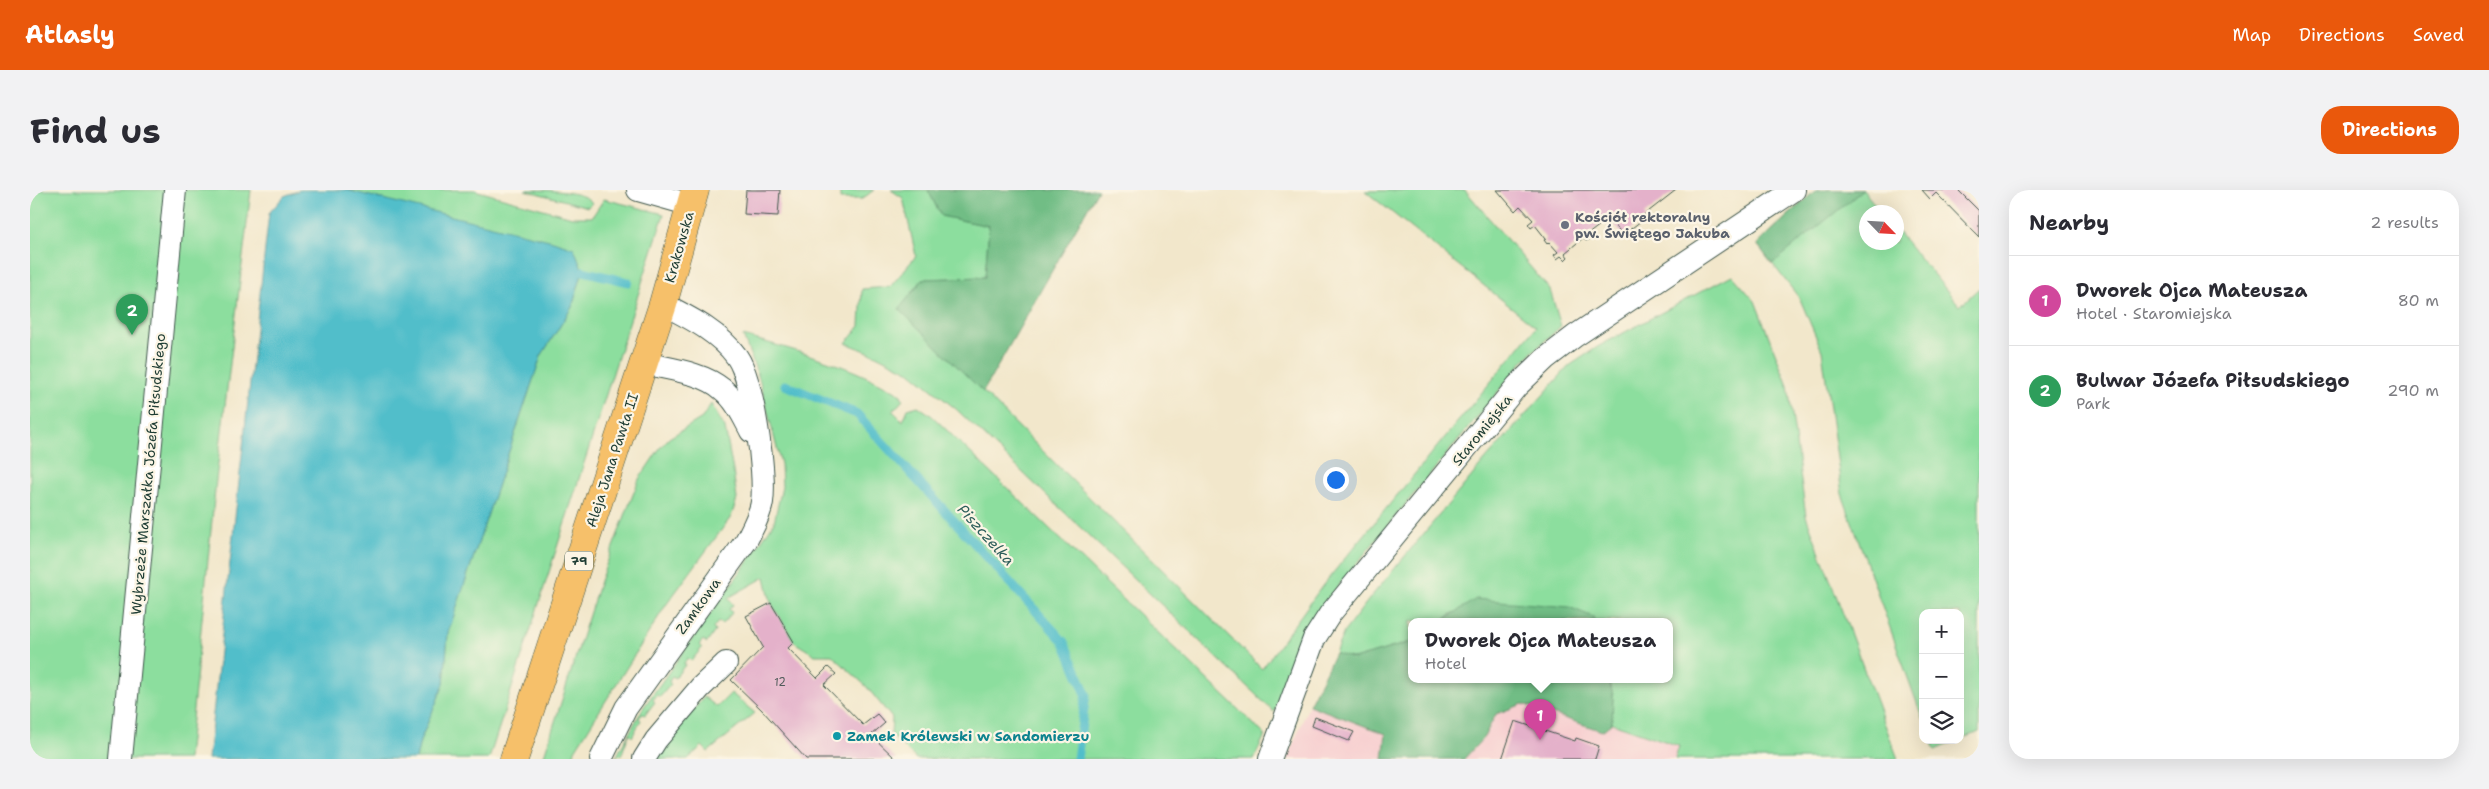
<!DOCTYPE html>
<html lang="en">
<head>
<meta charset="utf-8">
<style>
  :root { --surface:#fff; --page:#f2f2f3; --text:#2b2b33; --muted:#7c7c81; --line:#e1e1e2; --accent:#ea580c }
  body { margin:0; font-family:"Shantell Sans",sans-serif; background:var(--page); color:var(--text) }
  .controls { position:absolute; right:15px; bottom:15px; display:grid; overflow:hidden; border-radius:10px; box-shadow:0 5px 20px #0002 }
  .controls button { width:45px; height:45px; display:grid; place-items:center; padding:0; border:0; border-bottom:1px solid var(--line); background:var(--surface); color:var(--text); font:25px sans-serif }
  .compass { position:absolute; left:1829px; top:15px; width:45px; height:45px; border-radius:50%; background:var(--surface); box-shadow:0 5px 20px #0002; rotate:115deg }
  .you { position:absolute; left:1305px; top:289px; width:18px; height:18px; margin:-12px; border:4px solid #fff; border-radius:50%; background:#1a73e8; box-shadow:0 0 0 8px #1a73e833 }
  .badge { display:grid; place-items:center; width:32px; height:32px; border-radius:50%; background:var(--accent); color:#fff; font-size:16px; font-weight:700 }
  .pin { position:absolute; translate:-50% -41px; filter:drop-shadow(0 1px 2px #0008) }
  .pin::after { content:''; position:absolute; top:26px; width:18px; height:15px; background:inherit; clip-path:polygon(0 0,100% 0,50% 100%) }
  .popup { position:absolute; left:1378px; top:428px; width:265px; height:65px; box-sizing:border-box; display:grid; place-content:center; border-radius:10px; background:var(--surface); filter:drop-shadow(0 1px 4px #0005); font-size:16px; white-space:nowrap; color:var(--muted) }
  .popup b { font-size:19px; color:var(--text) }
  .popup::after { content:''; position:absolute; left:50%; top:100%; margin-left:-10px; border:10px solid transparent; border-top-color:var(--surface) }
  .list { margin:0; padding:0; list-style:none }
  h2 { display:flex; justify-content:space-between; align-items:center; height:65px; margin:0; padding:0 20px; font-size:21px }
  h2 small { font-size:16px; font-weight:400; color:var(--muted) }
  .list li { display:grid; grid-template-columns:32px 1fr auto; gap:15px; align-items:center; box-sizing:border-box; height:90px; padding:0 20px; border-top:1px solid var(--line) }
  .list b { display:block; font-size:19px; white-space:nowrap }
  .list p { margin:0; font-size:16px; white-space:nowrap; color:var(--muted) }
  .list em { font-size:16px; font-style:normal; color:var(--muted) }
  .icon { flex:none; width:28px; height:28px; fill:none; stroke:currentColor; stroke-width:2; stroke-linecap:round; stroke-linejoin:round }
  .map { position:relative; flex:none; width:1949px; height:569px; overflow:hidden; border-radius:20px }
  header { display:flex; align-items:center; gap:30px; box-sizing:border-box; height:70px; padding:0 25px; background:var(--accent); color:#fff }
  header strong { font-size:24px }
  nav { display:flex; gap:28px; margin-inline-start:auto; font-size:18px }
  .intro { display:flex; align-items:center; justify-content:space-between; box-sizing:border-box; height:120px; padding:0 30px }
  h1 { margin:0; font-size:35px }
  .button { padding:12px 22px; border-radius:20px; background:var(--accent); color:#fff; font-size:18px; font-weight:700 }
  main { display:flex; gap:30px; padding:0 30px }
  aside { flex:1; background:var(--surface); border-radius:20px; box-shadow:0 5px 20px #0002 }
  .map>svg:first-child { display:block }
  .built { fill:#f7cfd0 }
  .green { fill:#8cde9e; stroke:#568e69 }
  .forest { fill:#71bd85; stroke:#487d5c }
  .water { fill:#51beca; stroke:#387e7f }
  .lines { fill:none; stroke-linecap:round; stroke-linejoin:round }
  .stream { stroke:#51beca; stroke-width:9 }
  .building { fill:#e4b1ca }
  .street-casing { stroke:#3f564b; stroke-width:24 }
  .primary-casing { stroke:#3f564b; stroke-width:29 }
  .street { stroke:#fff; stroke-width:22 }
  .primary { stroke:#f6c06b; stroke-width:28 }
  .worship-dot { fill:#6b7280; stroke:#fcf5e5; stroke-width:2 }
  .culture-dot { fill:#0f9aa8; stroke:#fcf5e5; stroke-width:2 }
  .labels { text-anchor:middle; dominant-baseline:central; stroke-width:4.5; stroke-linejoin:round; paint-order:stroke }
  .number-label { font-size:11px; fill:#505a5a }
  .shield { fill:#fcf5e5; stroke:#617469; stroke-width:1 }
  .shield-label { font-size:12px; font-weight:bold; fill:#1f3d34 }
  .worship-label { font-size:14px; font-weight:bold; fill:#5b616d; stroke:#fcf5e5; text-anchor:start }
  .street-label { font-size:14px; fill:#1f3d34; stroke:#fcf5e5 }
  .culture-label { font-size:14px; font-weight:bold; fill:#0d838f; stroke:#fcf5e5; text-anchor:start }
  .water-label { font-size:15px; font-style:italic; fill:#2c5d5a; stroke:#fcf5e5 }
</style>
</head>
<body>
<header>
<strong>Atlasly</strong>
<nav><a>Map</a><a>Directions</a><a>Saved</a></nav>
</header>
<div class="intro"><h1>Find us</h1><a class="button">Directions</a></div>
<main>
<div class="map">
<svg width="1949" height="569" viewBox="0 0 1949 569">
  <rect width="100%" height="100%" fill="#fcf5e5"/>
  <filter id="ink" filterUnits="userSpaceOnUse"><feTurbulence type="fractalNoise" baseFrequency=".02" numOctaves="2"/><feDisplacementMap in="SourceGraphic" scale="10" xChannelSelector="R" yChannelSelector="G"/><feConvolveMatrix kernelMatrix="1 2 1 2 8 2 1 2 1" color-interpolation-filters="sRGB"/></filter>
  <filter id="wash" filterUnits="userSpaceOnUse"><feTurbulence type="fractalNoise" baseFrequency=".0096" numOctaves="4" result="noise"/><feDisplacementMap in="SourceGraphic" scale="20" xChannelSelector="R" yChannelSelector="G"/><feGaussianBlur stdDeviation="1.12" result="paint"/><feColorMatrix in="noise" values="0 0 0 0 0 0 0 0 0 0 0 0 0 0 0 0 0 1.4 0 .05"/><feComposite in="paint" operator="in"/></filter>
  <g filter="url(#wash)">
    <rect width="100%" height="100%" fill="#f2e7cb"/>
    <path class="built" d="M1493,513L1572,541L1582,533L1649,556L1645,569H1434L1454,547L1466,524Z
      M1279,515L1357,544L1353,569H1257Z"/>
    <path class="green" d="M0,0H221L186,290L158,569H0Z
      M316,0H444L542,27H562L574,9L634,24L459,569H386L390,551L414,494L418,443L511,166L542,117L553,81L543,58Z
      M495,0C510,0 555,0 562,13L558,17Z
      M810,0H844L832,9H810Z
      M861,0H898L911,26L959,36L955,87L893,89L870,119L1232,479L1293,395L1506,137L1335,1L1435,0L1520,100L1531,136L1494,170L1277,434L1244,522L926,219L880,182L846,165L816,153L830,136L832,99L860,97L886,66L873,8Z
      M1786,0H1833L1851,22H1836V52H1866L1867,41L1930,116L1949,98V542L1930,550V423H1893V530L1812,304L1792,161L1770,109L1727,54Z
      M1702,85L1725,111L1758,196L1776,326L1868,569H1645L1649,556L1582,533L1583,504L1577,489H1639V431H1564L1563,427L1423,423L1412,431H1381V452L1324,469L1305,463L1314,442L1340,408L1456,269L1539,176L1569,156Z
      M713,146C768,161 822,175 871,205L873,210L863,221L873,231L878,219L888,216L901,225L1235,545L1224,569H886L861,544L862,528L836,496L802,465H785L764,452L741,413L735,387L698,408L703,415L699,419L702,423L692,434L688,432L683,438L685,441L677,453L673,450L669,455L672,458L661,471L658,468L654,473L655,475L645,488L642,486L639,492L641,494L630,507L627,505L623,510L625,512L615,525L613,524L609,528L611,530L602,547L599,544L591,566L588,565L585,569L613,518L721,367L744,332L752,297L751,274L729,188Z
      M681,214L695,238L703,281L707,309L701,327L636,415L545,560L543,569H513L570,391L609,289L630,258L639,248L672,228Z
      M701,503L725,523L678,562L672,556L658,569H623L674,507L687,517Z
      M1901,550H1929L1905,560Z"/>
    <path class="forest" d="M898,0H1068L953,202L869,119L893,89L955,87L959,36L911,26Z
      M1786,0H1833L1742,74L1727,54Z
      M1446,409L1539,417L1563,427L1564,431H1412Z
      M1381,452V489H1577L1583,504L1582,533L1572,541L1493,514L1466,524L1454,547L1434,569H1353L1356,544L1279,515L1305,463L1324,469Z"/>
    <path class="water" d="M270,0H316L523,51L544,58L553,81L542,117L511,166L418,443L414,494L390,551L386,569H178L239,23L254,6Z"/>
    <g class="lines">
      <path class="stream" d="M553,81L598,92
        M755,195L827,224L1034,452L1056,504L1047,569"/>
    </g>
    <g id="blocks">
      <path class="building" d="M716,0H750L748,26L714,24Z
        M1467,0H1646L1614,25L1616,27L1593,45L1579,28L1581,31L1578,34L1575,31L1557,45L1560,49L1556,51L1553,48L1535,63L1538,67L1535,70L1531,66L1527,69L1524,65L1528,62L1519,52L1517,54L1514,50L1516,49L1505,35L1501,38L1498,34L1503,30L1490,16L1485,21Z
        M1892,0H1928L1949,21V47L1906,3L1900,9Z
        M741,413L764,452L758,458L787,488L798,477L806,484L794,495L833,535L847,524L855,533L841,545L866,569H776L732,520L701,490L733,457L716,426Z
        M1285,527L1324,542L1319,551L1282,536Z
        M1485,531L1545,551L1546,548L1569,556L1565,569H1472Z"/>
    </g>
  </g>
  <g filter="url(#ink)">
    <use href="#blocks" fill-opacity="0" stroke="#3f564b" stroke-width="1"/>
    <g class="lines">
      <defs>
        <path id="street" d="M608,0L661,15
          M614,173C638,179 672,182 692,199C706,210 713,226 721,241
          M91,569L145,0
          M571,569L596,518L716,351C722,339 730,326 732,312C736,283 723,190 707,167C689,142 660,128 633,114
          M614,569L626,550L670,498L696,473
          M1240,569L1284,449L1300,424L1487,196L1515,169L1545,146L1764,0"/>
        <path id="primary" d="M484,569L633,114L665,0"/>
      </defs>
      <use href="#street" class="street-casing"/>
      <use href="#primary" class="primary-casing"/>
      <use href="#street" class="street"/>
      <use href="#primary" class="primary"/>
    </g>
  </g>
  <circle class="worship-dot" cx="1535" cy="35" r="5"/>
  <circle class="culture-dot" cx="807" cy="546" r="5"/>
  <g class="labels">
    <g class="number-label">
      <text x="750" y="492">12</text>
    </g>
    <rect class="shield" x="535" y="361.5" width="28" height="19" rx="4"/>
    <g class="shield-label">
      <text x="549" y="371">79</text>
    </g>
    <g class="worship-label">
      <text x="1545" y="27">Kościół rektoralny<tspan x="1545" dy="16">pw. Świętego Jakuba</tspan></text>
    </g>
    <g class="street-label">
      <text transform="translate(649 57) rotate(-74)">Krakowska</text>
      <text transform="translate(1452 240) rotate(-51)">Staromiejska</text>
      <text transform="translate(582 270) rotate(-72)">Aleja Jana Pawła II</text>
      <text transform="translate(118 284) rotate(-85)">Wybrzeże Marszałka Józefa Piłsudskiego</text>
      <text transform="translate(668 416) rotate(-54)">Zamkowa</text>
    </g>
    <g class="culture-label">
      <text x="817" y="546">Zamek Królewski w Sandomierzu</text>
    </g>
    <g class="water-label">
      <text transform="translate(956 345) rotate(48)">Piszczelka</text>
    </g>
  </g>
</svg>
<div class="controls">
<button>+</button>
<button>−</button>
<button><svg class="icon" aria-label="layers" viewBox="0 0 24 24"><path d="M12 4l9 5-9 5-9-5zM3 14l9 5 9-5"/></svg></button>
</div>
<svg class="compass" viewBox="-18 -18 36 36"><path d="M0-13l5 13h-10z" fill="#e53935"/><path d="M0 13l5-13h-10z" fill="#7c7c81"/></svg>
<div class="you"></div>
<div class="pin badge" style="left:1510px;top:550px;background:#d1479c">1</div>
<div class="popup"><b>Dworek Ojca Mateusza</b>Hotel</div>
<div class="pin badge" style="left:102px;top:145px;background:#2e9e5b">2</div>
</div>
<aside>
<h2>Nearby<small>2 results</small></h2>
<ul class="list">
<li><span class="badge" style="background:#d1479c">1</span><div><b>Dworek Ojca Mateusza</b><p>Hotel · Staromiejska</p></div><em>80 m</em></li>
<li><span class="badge" style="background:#2e9e5b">2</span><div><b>Bulwar Józefa Piłsudskiego</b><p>Park</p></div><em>290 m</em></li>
</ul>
</aside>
</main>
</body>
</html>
